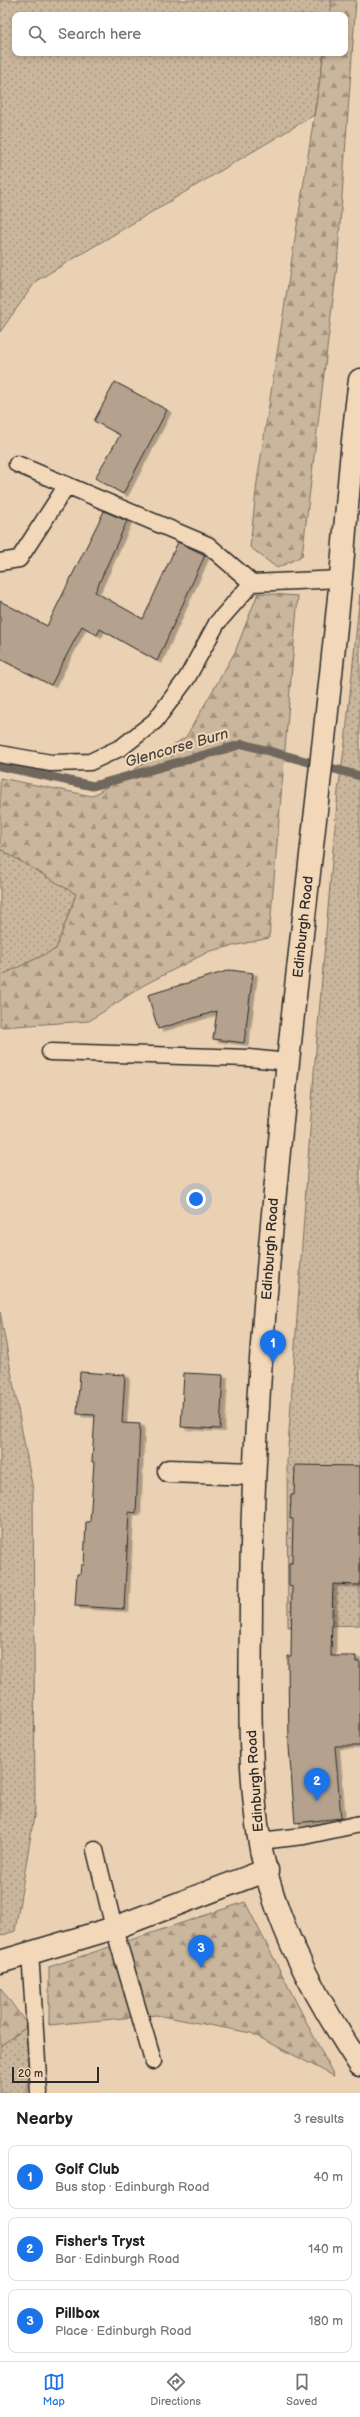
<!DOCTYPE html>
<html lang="en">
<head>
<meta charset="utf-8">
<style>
  :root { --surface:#fff; --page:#f6f6f6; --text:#222; --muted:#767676; --line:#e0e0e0; --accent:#1a73e8 }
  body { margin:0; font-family:"Balsamiq Sans",sans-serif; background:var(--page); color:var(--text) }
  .scale { position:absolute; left:12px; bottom:10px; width:87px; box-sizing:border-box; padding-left:4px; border:2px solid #2b2b2b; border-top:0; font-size:11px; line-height:14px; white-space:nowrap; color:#2b2b2b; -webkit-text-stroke:3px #f2d8b9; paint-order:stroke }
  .you { position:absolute; left:196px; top:1199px; width:14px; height:14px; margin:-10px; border:3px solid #fff; border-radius:50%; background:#1a73e8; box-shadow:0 0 0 6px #1a73e833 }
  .badge { display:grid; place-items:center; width:26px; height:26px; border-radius:50%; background:var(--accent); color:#fff; font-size:13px; font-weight:700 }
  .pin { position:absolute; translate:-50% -33px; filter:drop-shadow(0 1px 2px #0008) }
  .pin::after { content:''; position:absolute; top:21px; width:14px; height:12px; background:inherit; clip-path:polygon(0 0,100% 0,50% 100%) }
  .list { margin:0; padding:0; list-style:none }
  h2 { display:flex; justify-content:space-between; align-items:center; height:52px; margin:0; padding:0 16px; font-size:17px }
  h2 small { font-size:13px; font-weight:400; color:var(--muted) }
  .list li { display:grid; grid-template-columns:26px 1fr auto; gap:12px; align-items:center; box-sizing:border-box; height:64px; margin:0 8px 8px; padding:0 8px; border:1px solid var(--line); border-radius:8px }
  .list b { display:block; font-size:15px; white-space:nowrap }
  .list p { margin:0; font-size:13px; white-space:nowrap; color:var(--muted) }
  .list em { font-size:13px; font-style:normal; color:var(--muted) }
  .icon { flex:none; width:22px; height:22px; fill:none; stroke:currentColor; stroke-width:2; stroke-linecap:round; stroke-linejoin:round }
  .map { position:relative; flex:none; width:360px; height:2093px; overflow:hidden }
  .search { position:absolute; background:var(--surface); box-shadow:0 2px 6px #0003; left:12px; right:12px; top:12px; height:44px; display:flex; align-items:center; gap:10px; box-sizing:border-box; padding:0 14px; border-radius:8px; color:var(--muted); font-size:15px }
  .sheet { height:268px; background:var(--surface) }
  nav { display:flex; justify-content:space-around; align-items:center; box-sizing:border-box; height:56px; border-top:1px solid var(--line); background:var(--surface); font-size:11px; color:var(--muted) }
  nav a { display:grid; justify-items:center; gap:2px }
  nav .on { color:var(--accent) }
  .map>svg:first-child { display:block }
  .grass { fill:url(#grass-dots); stroke:#7a7064 }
  .forest { fill:url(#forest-firs); stroke:#7a7064 }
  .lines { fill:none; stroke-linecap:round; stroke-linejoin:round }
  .stream { stroke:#70675c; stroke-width:9 }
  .building { fill:#b4a28e; stroke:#2b2b2b; filter:url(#shadow) }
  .lane-casing { stroke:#2b2b2b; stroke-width:19 }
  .street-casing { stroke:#2b2b2b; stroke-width:25 }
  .primary-casing { stroke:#2b2b2b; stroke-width:25 }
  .lane { stroke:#f2d8b9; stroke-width:16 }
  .street { stroke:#f2d8b9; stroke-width:22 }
  .primary { stroke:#f2d8b9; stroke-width:22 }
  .labels { text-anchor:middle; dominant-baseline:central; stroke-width:4; stroke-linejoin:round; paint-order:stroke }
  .street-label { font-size:14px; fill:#2b2b2b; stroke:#f2d8b9 }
  .water-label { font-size:15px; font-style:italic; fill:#484440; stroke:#f2d8b9 }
</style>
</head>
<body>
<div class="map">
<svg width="360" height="2093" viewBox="0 0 360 2093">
  <defs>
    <pattern id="grass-dots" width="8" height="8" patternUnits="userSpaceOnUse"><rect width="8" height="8" fill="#cab69c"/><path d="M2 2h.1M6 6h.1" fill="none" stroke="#a4947f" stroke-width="1.8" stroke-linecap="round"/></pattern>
    <pattern id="forest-firs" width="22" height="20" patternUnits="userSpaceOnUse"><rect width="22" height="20" fill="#cab69c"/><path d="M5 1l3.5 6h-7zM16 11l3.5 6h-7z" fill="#a4947f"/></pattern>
    <filter id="shadow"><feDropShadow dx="4.5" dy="2.5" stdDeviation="0" flood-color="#0004"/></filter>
  </defs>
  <rect width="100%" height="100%" fill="#ead1b3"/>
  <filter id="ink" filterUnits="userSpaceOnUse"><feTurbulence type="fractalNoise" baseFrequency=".025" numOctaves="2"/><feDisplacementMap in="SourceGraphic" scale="8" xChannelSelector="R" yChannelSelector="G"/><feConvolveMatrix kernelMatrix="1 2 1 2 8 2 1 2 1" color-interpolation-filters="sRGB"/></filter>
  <g filter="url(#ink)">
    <path class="grass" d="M0,0H332L330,15H15V53H324L314,115L36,281L0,332Z
      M360,594V1625L288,1627L287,1461L314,1073L338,791L345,743Z
      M0,849L76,894L56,949L0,976Z
      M0,1312L33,1490L35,1810L15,1931L0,1936Z
      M28,2026V2093H0V2046Z"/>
    <path class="forest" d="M332,0H356L337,266L302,556L277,568L250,547L257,482L324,53H345V15H330Z
      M258,593L298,596L269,938L210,951L144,985L89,1021L0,1027V976L56,949L76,894L0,849V778L92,796L186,737L235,652Z
      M245,1902L334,2076L251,2033L156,2015L49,2025V1967Z
      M0,1987L28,2026L0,2046Z"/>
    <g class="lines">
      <path class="stream" d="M0,766L93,786L243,744L360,776"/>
    </g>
    <path class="building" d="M115,382L167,410L123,494L95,478L120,435L94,421Z
      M104,511L127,521L95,592L143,619L178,542L205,555L157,661L100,629L97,635L82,626L51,685L0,659V601L47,626Z
      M230,970L253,973L244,1043L213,1039L217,1011L158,1029L148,995Z
      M80,1372L125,1375L122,1423L140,1424L136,1513L129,1512L124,1609L75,1606L77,1574H80L81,1565H84L86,1522H90L94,1462H92L95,1415L77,1414Z
      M184,1373L223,1375L220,1429L181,1427Z
      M295,1465L360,1466V1585L333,1584L331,1656H356V1662H360V1746H335L341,1818L295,1823L289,1747L288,1656H291L292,1586L289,1585V1563H292L293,1519H290L291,1495H294Z"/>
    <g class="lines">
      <defs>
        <path id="lane" d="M17,464L208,545L252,583L341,579
          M0,562L19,559L67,485
          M0,754L51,763L90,762L122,747L155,721L187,678L217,623L252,583
          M50,1052L249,1058L288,1062
          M260,1841L304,1836L360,1824
          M95,1850L114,1928L153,2061
          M30,1952L39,2093"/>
        <path id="street" d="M169,1471L253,1474
          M0,1962L114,1928L267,1870"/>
        <path id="primary" d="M360,380C351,445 347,511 341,577C327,720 310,862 294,1005C273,1202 253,1399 251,1597C251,1677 247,1759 259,1838C272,1920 315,1997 360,2065"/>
      </defs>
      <use href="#lane" class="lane-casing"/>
      <use href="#street" class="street-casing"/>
      <use href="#primary" class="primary-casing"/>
      <use href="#lane" class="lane"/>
      <use href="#street" class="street"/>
      <use href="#primary" class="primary"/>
    </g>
  </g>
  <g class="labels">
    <g class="street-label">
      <text transform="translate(303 927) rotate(-84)">Edinburgh Road</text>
      <text transform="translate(270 1249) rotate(-86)">Edinburgh Road</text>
      <text transform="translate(255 1781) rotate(-94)">Edinburgh Road</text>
    </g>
    <g class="water-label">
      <text transform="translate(177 748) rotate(-16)">Glencorse Burn</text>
    </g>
  </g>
</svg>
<div class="scale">20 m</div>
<div class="you"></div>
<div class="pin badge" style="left:273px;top:1363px">1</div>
<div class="pin badge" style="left:317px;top:1801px">2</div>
<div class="pin badge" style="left:201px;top:1968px">3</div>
<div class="search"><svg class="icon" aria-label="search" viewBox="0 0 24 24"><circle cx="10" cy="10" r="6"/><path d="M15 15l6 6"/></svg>Search here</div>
</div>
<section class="sheet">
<h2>Nearby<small>3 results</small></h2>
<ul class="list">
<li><span class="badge">1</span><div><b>Golf Club</b><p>Bus stop · Edinburgh Road</p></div><em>40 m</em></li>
<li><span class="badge">2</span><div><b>Fisher's Tryst</b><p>Bar · Edinburgh Road</p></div><em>140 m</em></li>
<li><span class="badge">3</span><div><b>Pillbox</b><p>Place · Edinburgh Road</p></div><em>180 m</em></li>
</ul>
</section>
<nav>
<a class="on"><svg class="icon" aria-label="map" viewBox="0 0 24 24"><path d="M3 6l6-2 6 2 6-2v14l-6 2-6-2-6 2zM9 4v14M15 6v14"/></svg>Map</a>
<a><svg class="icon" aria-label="directions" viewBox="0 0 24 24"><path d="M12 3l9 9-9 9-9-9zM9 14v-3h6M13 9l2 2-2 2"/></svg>Directions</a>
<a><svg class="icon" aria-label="saved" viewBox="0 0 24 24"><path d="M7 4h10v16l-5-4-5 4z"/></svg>Saved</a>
</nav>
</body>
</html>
